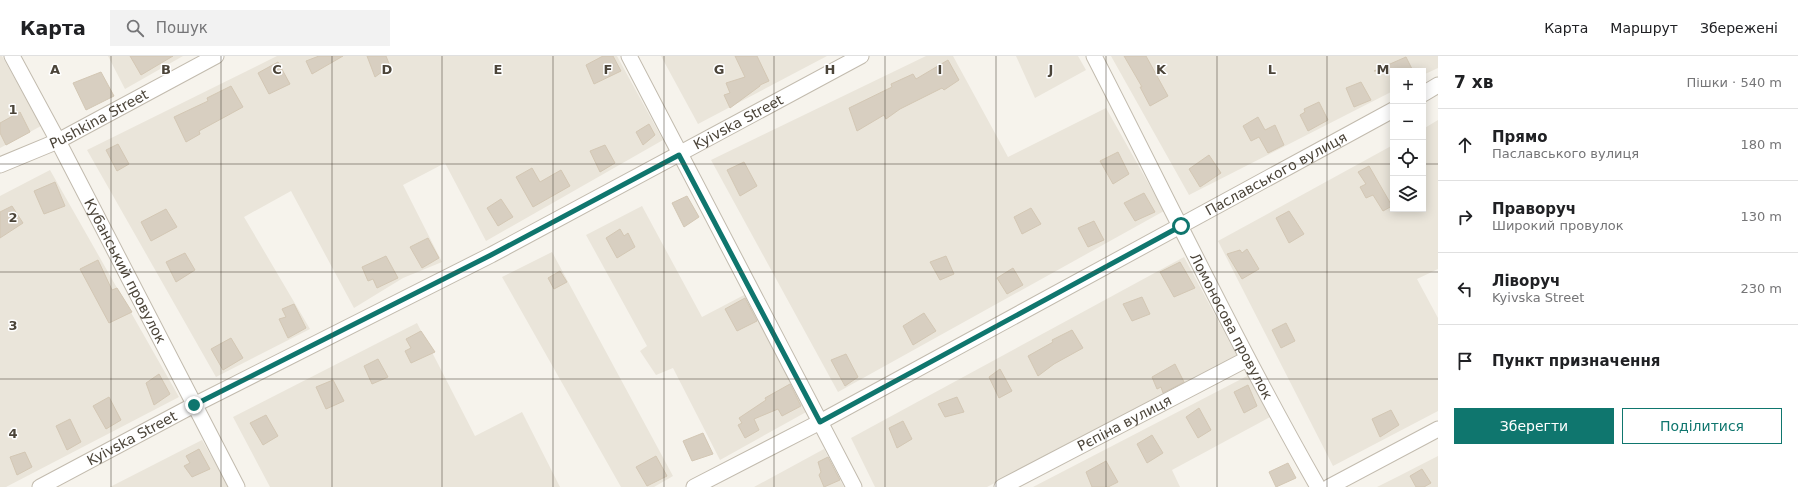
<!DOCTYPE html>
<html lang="uk">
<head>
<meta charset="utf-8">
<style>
  :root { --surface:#fff; --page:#f2f2f2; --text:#202124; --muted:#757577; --line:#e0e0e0; --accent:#0f766e }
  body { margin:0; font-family:"DejaVu Sans",sans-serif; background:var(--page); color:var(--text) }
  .controls { position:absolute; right:12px; top:12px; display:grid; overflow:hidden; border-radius:0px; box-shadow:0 2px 10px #0003 }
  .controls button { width:36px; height:36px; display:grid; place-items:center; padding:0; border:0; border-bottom:1px solid var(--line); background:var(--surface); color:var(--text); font:20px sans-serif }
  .stop { position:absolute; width:12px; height:12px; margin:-9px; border:3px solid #0f766e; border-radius:50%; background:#fff }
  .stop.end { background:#0f766e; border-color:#fff; box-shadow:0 1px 4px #0008 }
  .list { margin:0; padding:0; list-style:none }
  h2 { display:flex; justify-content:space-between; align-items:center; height:52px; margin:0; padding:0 16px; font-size:17px }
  h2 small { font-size:13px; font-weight:400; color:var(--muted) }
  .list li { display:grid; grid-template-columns:26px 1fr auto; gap:12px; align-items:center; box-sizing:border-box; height:72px; padding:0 16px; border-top:1px solid var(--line) }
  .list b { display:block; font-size:15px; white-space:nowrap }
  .list p { margin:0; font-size:13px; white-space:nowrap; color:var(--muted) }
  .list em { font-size:13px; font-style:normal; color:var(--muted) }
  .actions { display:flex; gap:8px; padding:12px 16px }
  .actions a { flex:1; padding:9px 0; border:1px solid var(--accent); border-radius:0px; text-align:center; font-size:14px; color:var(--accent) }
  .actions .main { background:var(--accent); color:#fff }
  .icon { flex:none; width:22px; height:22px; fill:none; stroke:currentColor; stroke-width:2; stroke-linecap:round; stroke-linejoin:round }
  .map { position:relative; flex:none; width:1438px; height:431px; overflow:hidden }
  header { display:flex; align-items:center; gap:24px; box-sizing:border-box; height:56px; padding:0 20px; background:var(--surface); border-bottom:1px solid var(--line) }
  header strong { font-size:19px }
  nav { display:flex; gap:22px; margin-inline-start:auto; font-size:14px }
  .search { width:280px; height:36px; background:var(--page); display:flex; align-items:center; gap:10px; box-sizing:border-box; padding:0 14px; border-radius:0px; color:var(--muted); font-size:15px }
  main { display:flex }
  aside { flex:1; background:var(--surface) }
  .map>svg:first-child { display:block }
  .residential { fill:#eae5da }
  .building { fill:#d8cfc1; stroke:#d3c7b4 }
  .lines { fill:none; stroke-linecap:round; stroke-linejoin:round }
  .minor-casing { stroke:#c2bbae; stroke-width:17 }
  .minor { stroke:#fff; stroke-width:15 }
  .route { stroke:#0f766e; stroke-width:5 }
  .grid { fill:none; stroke:#4b4439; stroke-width:1; stroke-opacity:0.55 }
  .labels { text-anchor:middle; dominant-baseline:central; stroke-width:3; stroke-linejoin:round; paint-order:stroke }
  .street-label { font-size:14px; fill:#4b4439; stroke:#fff }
  .grid-label { font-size:13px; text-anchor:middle; font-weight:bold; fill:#4b4439; stroke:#fff; stroke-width:3; stroke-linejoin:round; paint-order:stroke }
</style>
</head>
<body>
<header>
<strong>Карта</strong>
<div class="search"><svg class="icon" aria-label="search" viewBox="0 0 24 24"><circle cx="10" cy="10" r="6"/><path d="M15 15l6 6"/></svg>Пошук</div>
<nav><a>Карта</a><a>Маршрут</a><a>Збережені</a></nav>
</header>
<main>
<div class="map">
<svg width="1438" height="431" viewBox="0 0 1438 431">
  <rect width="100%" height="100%" fill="#f6f3ec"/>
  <path class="residential" d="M0,0H2L41,70L0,92Z
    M108,0H183L125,33Z
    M277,0H617L663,84L486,185L445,107L403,129L442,206L403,222L354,252L291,135L244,161L310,273L216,321L87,94Z
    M661,0H827L698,68Z
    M926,0H953L1008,101L1106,52L1164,155L838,336L711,104Z
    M1016,0H1078L1086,14L1035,42Z
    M1111,0H1438V12L1423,19V15H1393V35L1189,139Z
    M1438,64V213L1417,223L1438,262V355L1333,410L1218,185L1393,89V153H1423V73Z
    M50,114L179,341L6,431H0V140Z
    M642,150L702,261L746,238L808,355L720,404L673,312L656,319L640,295L647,290L586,179Z
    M552,196L673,420L654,431H621L502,221Z
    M1184,201L1238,302L987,431H875L851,382Z
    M417,267L475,380L522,356L560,431H270L233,361Z
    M1249,319L1272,360L1172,414L1180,431H1033Z
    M202,384L229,431H110Z
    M824,393L844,431H754Z
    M1438,400V431H1377L1399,420Z"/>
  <path class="building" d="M130,0H173L141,19Z
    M319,0H343L312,18L306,5Z
    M367,0H386L390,10L375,21Z
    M603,0H613L621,15L594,28L586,9Z
    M735,0H757L769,25L760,29V30L730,52L724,39L730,37L726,27L745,21Z
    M1124,0H1146L1168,40L1150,50L1140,31H1142Z
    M1406,1L1413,15H1374Z
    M948,4L959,24L944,34L942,32L900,53L886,63L884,59L857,75L849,52L892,31L891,28L913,18L916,23Z
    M278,6L290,28L269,38L258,17Z
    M101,16L114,40L86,54L73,27Z
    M1361,26L1371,44L1354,51L1346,32Z
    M231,30L243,51L199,75L200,78L186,86L174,61L208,45L207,42Z
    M1319,46L1328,64L1308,75L1300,59L1305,56L1304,53Z
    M20,56L30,76L6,89L0,77V67Z
    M1258,61L1265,74L1275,69L1284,89L1268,97L1259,81L1251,85L1243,70Z
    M649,68L655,79L643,89L636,76Z
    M118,88L129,108L117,115L106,94Z
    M605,89L615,107L600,116L590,95Z
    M1118,96L1129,118L1113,128L1100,105Z
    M1209,99L1221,117L1200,131L1189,113Z
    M744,106L757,130L740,140L727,114Z
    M1369,110L1392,150L1383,155L1373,139L1366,142L1360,131L1366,128L1358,116Z
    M532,112L540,126L561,114L570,130L533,151L516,121Z
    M55,126L65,150L44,158L34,135Z
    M1144,137L1155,156L1135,165L1124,147Z
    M687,140L699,161L684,171L672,147Z
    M501,143L513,161L498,170L487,152Z
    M12,150L23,167L0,182V156Z
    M1031,152L1041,168L1022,178L1014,161Z
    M166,153L177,171L151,185L141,166Z
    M1289,155L1304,178L1289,187L1276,162Z
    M1094,165L1104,184L1088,191L1078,172Z
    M620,173L624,180L628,177L635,191L617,202L606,182Z
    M428,182L439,202L422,212L410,191Z
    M1247,193L1259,213L1242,223L1227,198L1240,194L1242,197Z
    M185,197L195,214L176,226L166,206Z
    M386,200L398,222L377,232L373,223L368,225L362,211Z
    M946,200L954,218L940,224L930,206Z
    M98,204L112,234L117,232L132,256L109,267L80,213Z
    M1180,206L1195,232L1174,241L1160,216Z
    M1013,212L1023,229L1007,238L997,222Z
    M560,215L567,226L554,233L548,222Z
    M1142,241L1150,258L1132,265L1123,248Z
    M745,242L757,265L737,275L725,253Z
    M294,248L306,272L288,282L279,263L286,261L282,253Z
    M924,257L936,275L913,289L903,270Z
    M1286,267L1295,285L1281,292L1272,274Z
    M1072,274L1083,292L1054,308L1038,320L1028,300L1053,286L1052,284Z
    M421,275L435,296L411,307L405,295L411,292L406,283Z
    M231,282L243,302L223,314L211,293Z
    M846,298L858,321L845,330L831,304Z
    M378,303L388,321L372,328L364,310Z
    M1175,308L1184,326L1163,337L1161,331L1157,333L1152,321Z
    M1000,313L1012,335L999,342L989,321Z
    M159,318L170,338L154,349L146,327Z
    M333,324L344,345L326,353L316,331Z
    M790,328L801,350L782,360L778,353L754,363L759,374L745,382L738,369L742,367L739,362L766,344L765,342Z
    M1248,329L1257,350L1244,357L1234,336Z
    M109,341L121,364L106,373L93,350Z
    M957,341L964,356L945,361L938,348Z
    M1199,352L1211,374L1198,382L1186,361Z
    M1391,354L1399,369L1380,381L1372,363Z
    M266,359L278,380L263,389L250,367Z
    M70,363L81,386L67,394L56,370Z
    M903,365L912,383L897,392L889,372Z
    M703,377L713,398L692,405L683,385Z
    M1152,379L1163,397L1147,407L1137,388Z
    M199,393L210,413L192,421L184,410L190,407L186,400Z
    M25,396L32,411L17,419L10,401Z
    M656,400L667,420L647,430L636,411Z
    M828,401L840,424L824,431L819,419L821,416L818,406Z
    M1106,405L1118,426L1108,431H1092L1086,416Z
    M1288,407L1296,422L1276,431L1269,416Z
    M1422,413L1431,427L1424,431H1416L1410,420Z"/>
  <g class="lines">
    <defs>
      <g id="minor">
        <path id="s1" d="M12,0L58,85L237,431"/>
        <path d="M629,0L854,431"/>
        <path id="s2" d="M1094,0C1168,144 1238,291 1318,431"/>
        <path d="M1423,38L1438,29"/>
        <path id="s3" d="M0,109L58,85L216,0"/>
        <path id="s4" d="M40,431L194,349L491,199L861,0"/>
        <path id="s5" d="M694,431L820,366L1393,54"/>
        <path id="s6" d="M1002,431L1247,303"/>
        <path d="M1329,431L1438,373"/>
      </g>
    </defs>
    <use href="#minor" class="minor-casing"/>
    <use href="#minor" class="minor"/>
  </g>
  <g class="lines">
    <path class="route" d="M194,349L491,199L679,99L820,366L1181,170"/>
  </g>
  <path class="grid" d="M111,0V431M221,0V431M332,0V431M442,0V431M553,0V431M664,0V431M774,0V431M885,0V431M996,0V431M1106,0V431M1217,0V431M1327,0V431M0,108H1393M1423,108H1438M0,216H1438M0,323H1438"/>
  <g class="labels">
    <g class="street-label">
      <text stroke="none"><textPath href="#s3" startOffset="109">Pushkina Street</textPath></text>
      <text stroke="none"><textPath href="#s4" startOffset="788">Kyivska Street</textPath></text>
      <text stroke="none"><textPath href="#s5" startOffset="661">Паславського вулиця</textPath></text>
      <text stroke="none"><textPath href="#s1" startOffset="243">Кубанський провулок</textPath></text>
      <text stroke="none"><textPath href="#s2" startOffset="303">Ломоносова провулок</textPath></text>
      <text stroke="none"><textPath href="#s6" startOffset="138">Рєпіна вулиця</textPath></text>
      <text stroke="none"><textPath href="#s4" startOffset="104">Kyivska Street</textPath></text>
    </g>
  </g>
  <g class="grid-label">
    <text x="55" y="18">A</text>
    <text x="166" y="18">B</text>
    <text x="277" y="18">C</text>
    <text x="387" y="18">D</text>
    <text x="498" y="18">E</text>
    <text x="608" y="18">F</text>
    <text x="719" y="18">G</text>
    <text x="830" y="18">H</text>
    <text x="940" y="18">I</text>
    <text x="1051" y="18">J</text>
    <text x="1161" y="18">K</text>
    <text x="1272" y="18">L</text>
    <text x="1383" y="18">M</text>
    <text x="13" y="58">1</text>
    <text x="13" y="166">2</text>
    <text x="13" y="274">3</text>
    <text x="13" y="382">4</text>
  </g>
</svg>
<div class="controls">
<button>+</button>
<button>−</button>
<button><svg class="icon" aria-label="locate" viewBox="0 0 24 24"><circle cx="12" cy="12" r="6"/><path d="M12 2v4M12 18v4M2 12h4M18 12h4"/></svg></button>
<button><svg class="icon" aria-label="layers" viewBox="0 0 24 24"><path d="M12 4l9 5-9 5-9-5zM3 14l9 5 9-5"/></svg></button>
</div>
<div class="stop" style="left:1181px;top:170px"></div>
<div class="stop end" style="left:194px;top:349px"></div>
</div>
<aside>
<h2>7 хв<small>Пішки · 540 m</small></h2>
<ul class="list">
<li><svg class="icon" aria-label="ahead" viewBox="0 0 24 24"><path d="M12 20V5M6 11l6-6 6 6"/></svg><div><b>Прямо</b><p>Паславського вулиця</p></div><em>180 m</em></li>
<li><svg class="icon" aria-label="right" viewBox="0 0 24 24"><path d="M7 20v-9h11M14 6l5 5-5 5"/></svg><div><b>Праворуч</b><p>Широкий провулок</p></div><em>130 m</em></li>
<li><svg class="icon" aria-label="left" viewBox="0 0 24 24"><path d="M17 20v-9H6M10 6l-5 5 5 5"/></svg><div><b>Ліворуч</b><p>Kyivska Street</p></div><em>230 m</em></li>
<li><svg class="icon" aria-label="arrive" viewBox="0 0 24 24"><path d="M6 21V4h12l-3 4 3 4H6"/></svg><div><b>Пункт призначення</b></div></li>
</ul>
<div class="actions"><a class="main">Зберегти</a><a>Поділитися</a></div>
</aside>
</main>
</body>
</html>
